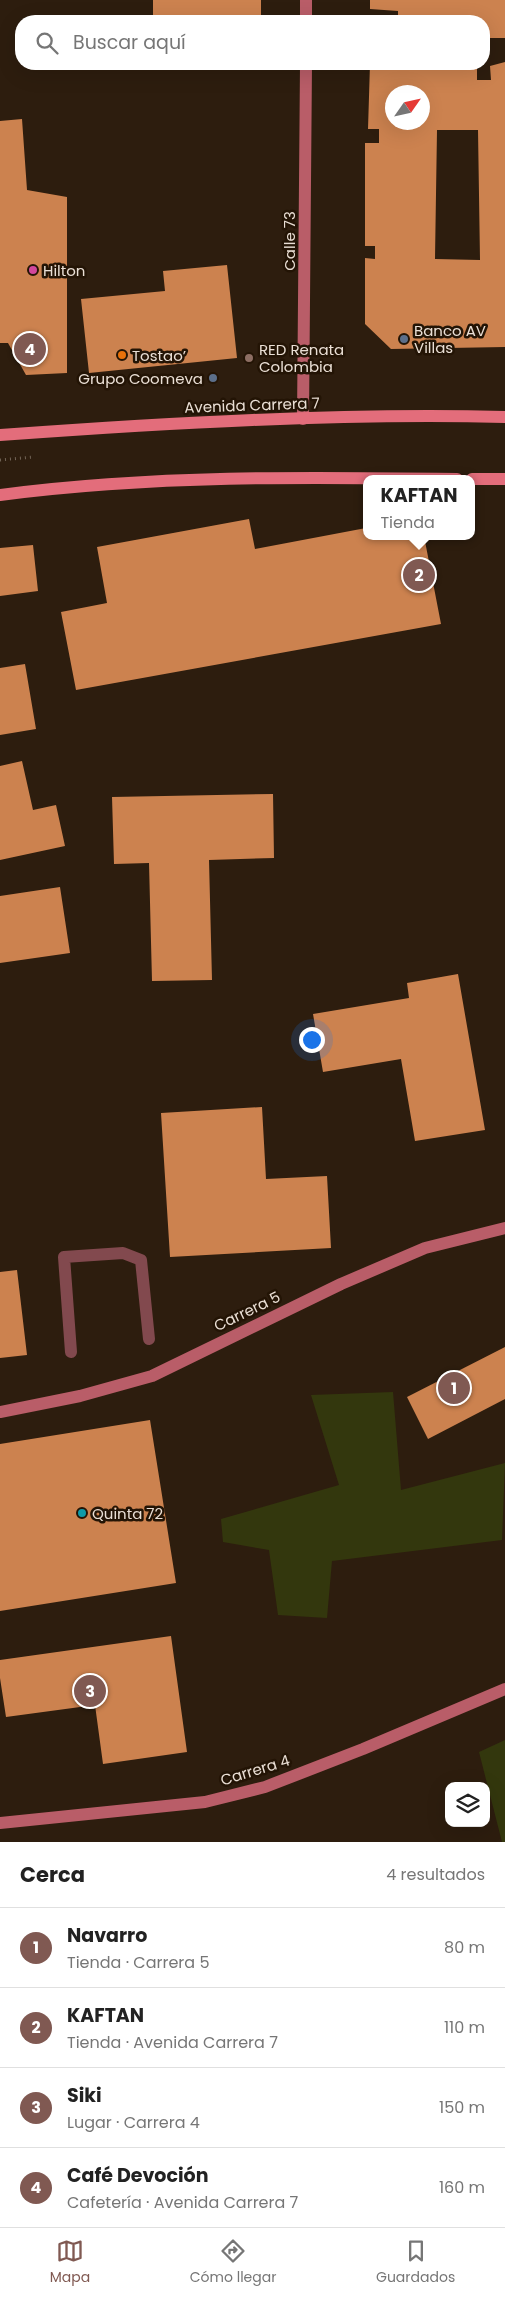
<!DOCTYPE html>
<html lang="es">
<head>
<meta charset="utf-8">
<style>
  :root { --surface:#fff; --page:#f6f6f6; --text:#222; --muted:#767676; --line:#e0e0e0; --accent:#805952 }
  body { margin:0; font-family:Poppins,sans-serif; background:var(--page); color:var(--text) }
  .controls { position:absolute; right:15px; bottom:15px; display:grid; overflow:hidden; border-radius:10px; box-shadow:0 5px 20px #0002 }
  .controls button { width:45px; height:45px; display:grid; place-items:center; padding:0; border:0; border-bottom:1px solid var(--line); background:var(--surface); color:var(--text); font:25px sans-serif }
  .compass { position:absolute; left:385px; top:85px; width:45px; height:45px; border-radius:50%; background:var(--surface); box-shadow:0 5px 20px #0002; rotate:56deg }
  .you { position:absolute; left:311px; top:1039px; width:18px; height:18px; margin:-12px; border:4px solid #fff; border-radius:50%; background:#1a73e8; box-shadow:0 0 0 8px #1a73e833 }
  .badge { display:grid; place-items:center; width:32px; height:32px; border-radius:50%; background:var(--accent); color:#fff; font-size:16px; font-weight:700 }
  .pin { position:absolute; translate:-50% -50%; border:2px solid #fff; box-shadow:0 1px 5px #0006 }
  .popup { position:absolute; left:363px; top:475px; width:112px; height:65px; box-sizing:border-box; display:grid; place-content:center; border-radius:10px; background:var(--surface); filter:drop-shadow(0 1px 4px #0005); font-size:16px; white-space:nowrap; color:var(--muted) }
  .popup b { font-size:19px; color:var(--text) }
  .popup::after { content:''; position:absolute; left:50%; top:100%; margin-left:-10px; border:10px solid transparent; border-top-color:var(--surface) }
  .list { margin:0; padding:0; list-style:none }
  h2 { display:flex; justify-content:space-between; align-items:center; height:65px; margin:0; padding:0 20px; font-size:21px }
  h2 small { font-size:16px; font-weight:400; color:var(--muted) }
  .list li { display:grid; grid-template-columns:32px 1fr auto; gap:15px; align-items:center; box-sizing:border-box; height:80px; padding:0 20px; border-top:1px solid var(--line) }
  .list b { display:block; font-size:19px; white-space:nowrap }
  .list p { margin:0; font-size:16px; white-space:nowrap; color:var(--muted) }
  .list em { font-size:16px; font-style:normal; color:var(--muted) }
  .icon { flex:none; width:28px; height:28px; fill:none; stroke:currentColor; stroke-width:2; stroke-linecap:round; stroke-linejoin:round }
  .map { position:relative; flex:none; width:505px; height:1842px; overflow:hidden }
  .search { position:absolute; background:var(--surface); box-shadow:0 5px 20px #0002; left:15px; right:15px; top:15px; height:55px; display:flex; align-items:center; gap:12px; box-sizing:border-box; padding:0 18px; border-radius:20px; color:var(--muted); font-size:19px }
  .sheet { height:385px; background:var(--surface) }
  nav { display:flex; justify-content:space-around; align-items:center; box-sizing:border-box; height:70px; border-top:1px solid var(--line); background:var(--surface); font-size:14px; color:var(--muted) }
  nav a { display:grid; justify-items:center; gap:2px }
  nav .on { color:var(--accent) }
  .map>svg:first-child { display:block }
  .green { fill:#33370d }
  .building { fill:#cc824f; fill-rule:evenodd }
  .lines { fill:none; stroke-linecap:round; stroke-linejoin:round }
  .path { stroke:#736558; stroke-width:3; stroke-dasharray:1 4; stroke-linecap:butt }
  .lane { stroke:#82494e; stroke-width:12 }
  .secondary { stroke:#b95d68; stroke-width:12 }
  .primary { stroke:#e36d7b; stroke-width:12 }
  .hotel-dot { fill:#d1479c; stroke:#231405; stroke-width:2 }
  .service-dot { fill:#5c6f8a; stroke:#231405; stroke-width:2 }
  .food-dot { fill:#e8710a; stroke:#231405; stroke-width:2 }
  .education-dot { fill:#8d6e63; stroke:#231405; stroke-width:2 }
  .culture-dot { fill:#0f9aa8; stroke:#231405; stroke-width:2 }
  .labels { text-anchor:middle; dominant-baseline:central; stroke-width:5; stroke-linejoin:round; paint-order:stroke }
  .street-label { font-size:15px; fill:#eadfd5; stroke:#231405 }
  .poi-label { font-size:15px; fill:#eadfd5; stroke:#231405; text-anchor:start }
</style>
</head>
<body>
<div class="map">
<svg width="505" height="1842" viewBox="0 0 505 1842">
  <rect width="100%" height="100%" fill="#2d1d0e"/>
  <path class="green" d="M393,1392L401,1490L505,1463L502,1540L332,1561L327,1618L278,1615L269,1550L223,1542L221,1519L339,1485L311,1395Z
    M505,1740V1842H502L479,1752Z"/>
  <path class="building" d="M153,0H261V21H153Z
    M370,0H505V38H484V21H398V11L370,9Z
    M505,62V347L391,349L365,324V258L375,259V246H365V143H379V129H368L370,64H477V80H491L490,66ZM392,92H422V122H392ZM437,130H478L480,260L435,259Z
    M22,119L27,190L67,197V373L26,375L8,343H0V121Z
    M227,265L237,358L89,373L81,299L165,291L163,271Z
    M249,519L255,549L366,528V536H424L441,624L76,690L61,612L107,603L97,547Z
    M33,545L38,591L0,596V548Z
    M25,664L36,729L0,735V668Z
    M22,761L33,810L56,805L65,846L0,860V766Z
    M273,794L274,858L209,860L212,980L152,981L149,863L114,864L112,797Z
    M60,887L70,953L0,963V896Z
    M458,974L485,1130L415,1141L401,1059L323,1072L313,1014L409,998L407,983Z
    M262,1107L266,1179L327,1176L331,1248L170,1257L161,1113Z
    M17,1270L27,1355L0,1358V1272Z
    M505,1347V1399L428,1439L407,1397Z
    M150,1420L176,1583L0,1611V1444Z
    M171,1636L187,1752L103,1764L95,1705L6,1717L0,1678V1660Z"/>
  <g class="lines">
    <path class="path" d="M0,460L33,457"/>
    <path class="lane" d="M71,1352L64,1257L123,1253L141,1260L149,1339"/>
    <path class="secondary" d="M306,21V0
      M303,419L306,64
      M0,1412L80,1396L152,1376L341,1284L425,1248L505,1228
      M0,1823L205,1802L265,1787L363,1749L505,1689"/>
    <path class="primary" d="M0,435C168,423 337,413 505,417
      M472,479H505
      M0,495C152,475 305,477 457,479"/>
  </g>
  <circle class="hotel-dot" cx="33" cy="270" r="5"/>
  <g class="service-dot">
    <circle cx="404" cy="339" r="5"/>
    <circle cx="213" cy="378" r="5"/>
  </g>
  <circle class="food-dot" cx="122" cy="355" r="5"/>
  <circle class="education-dot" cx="249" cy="358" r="5"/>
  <circle class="culture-dot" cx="82" cy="1513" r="5"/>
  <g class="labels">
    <g class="street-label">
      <text transform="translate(289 241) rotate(-90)">Calle 73</text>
      <text transform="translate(252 405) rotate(-2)">Avenida Carrera 7</text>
      <text transform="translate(247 1311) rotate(-26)">Carrera 5</text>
      <text transform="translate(255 1770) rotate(-17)">Carrera 4</text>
    </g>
    <g class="poi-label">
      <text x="43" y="270">Hilton</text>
      <text x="414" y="330">Banco AV<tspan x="414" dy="17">Villas</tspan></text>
      <text x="259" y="349">RED Renata<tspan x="259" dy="17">Colombia</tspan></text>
      <text x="132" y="355">Tostao’</text>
      <text x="203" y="378" text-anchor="end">Grupo Coomeva</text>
      <text x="92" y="1513">Quinta 72</text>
    </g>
  </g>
</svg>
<div class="controls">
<button><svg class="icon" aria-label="layers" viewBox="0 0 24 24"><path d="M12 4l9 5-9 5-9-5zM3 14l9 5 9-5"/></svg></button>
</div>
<svg class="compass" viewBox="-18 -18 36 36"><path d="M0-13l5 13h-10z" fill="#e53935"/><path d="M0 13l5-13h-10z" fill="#767676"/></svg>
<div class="you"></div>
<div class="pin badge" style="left:454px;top:1388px">1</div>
<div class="pin badge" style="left:419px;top:575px">2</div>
<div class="popup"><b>KAFTAN</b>Tienda</div>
<div class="pin badge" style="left:90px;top:1691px">3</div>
<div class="pin badge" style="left:30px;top:349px">4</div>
<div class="search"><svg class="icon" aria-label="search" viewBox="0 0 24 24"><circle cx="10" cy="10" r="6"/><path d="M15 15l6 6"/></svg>Buscar aquí</div>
</div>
<section class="sheet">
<h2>Cerca<small>4 resultados</small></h2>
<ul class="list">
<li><span class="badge">1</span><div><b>Navarro</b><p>Tienda · Carrera 5</p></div><em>80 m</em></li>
<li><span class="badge">2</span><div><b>KAFTAN</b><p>Tienda · Avenida Carrera 7</p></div><em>110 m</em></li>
<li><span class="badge">3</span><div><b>Siki</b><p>Lugar · Carrera 4</p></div><em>150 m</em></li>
<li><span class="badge">4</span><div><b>Café Devoción</b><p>Cafetería · Avenida Carrera 7</p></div><em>160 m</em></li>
</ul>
</section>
<nav>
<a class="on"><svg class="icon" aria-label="map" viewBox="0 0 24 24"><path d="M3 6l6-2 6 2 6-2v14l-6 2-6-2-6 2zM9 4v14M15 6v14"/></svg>Mapa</a>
<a><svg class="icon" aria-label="directions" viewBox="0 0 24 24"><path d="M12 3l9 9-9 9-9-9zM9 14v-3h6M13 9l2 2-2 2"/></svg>Cómo llegar</a>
<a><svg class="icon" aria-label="saved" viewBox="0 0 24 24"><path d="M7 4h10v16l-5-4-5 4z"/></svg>Guardados</a>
</nav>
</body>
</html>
